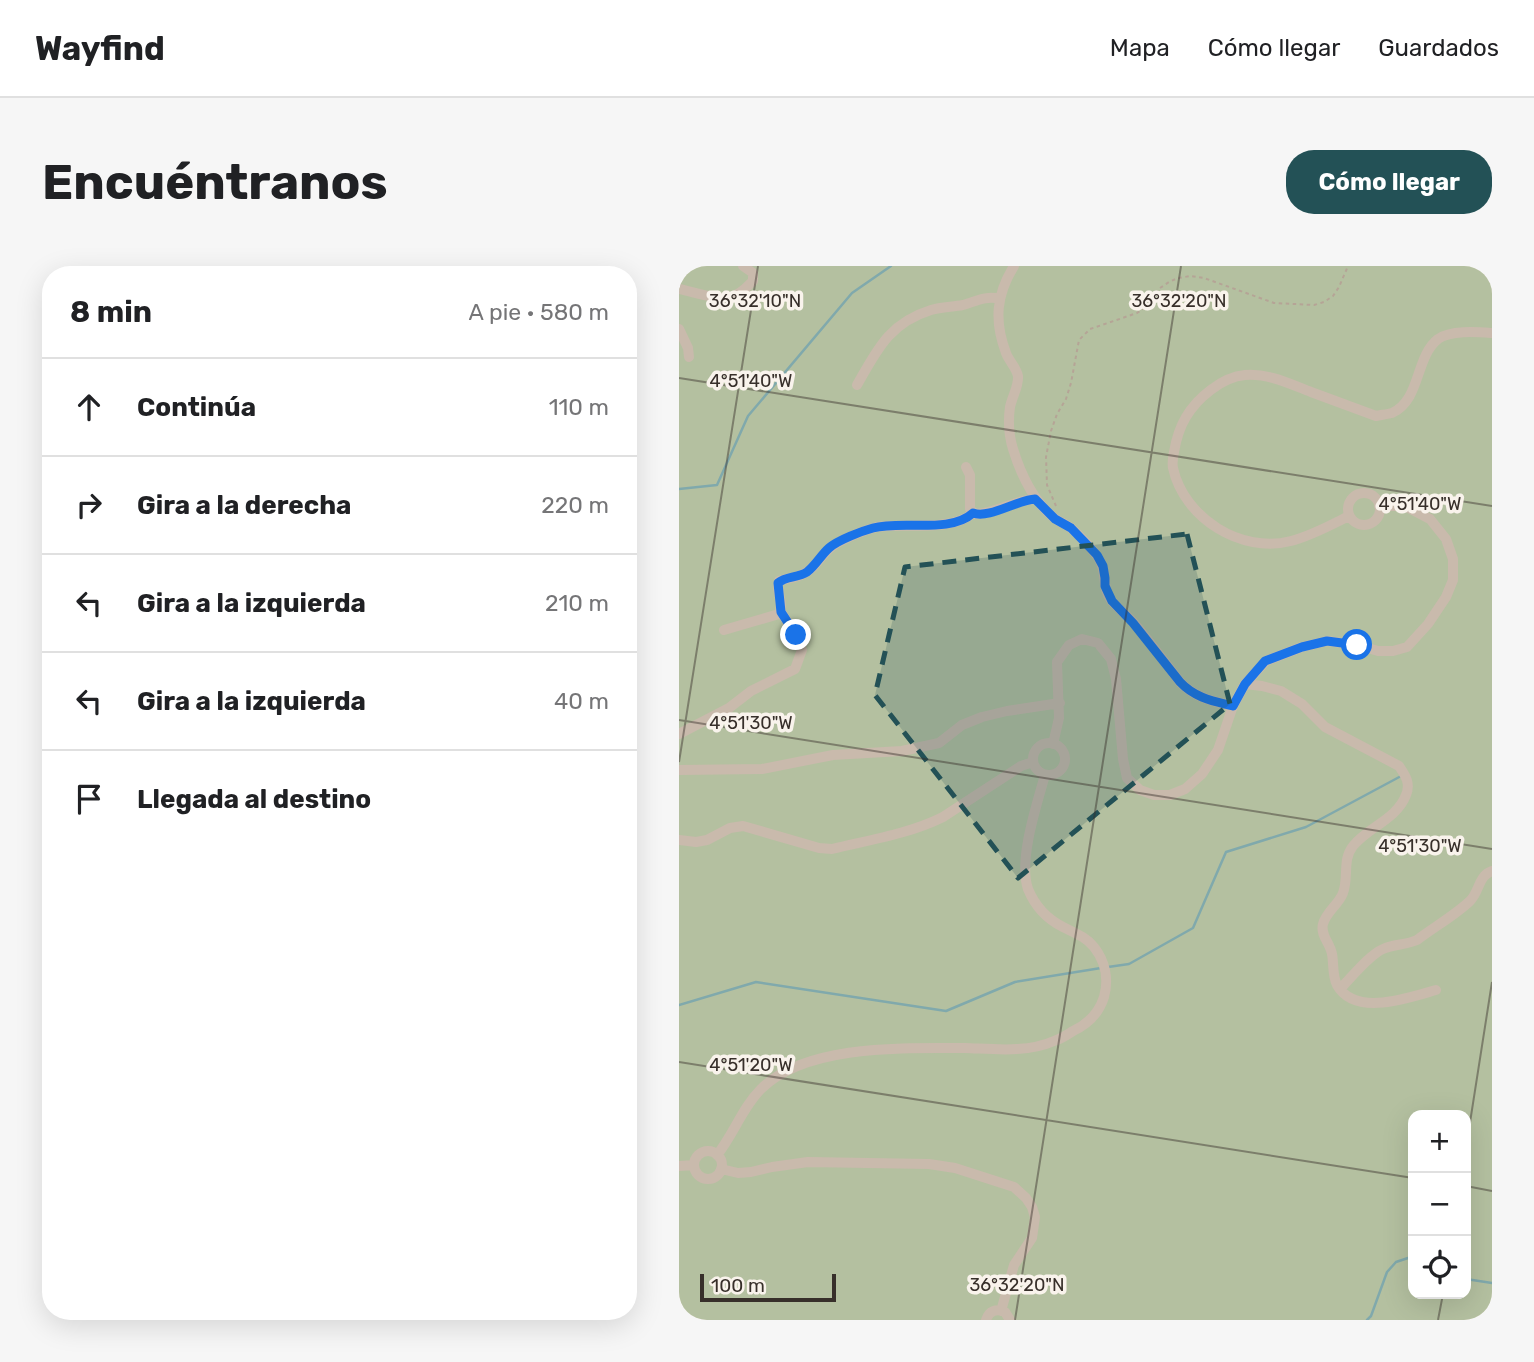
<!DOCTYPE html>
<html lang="es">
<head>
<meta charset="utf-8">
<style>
  :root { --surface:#fff; --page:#f6f6f6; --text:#202124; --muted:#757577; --line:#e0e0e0; --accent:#235156 }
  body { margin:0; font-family:Rubik,sans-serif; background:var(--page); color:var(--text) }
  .controls { position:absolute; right:21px; bottom:21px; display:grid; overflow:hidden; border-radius:14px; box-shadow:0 7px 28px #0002 }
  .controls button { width:63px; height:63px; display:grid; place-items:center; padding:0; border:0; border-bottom:2px solid var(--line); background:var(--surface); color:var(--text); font:35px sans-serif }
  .scale { position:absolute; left:21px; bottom:18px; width:136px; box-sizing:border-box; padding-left:7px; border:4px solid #372f2a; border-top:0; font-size:19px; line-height:24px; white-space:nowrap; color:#372f2a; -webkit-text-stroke:5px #f9f3ec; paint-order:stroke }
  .stop { position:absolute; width:21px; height:21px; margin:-16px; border:5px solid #1a73e8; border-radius:50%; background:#fff }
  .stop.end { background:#1a73e8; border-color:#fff; box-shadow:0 2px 7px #0008 }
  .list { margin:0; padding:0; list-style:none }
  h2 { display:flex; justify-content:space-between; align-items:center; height:91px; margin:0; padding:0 28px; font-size:30px }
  h2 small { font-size:23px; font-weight:400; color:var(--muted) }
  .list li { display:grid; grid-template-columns:46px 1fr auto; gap:21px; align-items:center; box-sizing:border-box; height:98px; padding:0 28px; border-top:2px solid var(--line) }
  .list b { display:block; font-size:26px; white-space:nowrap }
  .list em { font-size:23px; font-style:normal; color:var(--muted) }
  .icon { flex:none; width:38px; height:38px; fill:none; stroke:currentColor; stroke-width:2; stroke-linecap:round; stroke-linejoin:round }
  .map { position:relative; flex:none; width:813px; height:1054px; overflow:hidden; border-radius:28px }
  header { display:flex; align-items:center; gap:42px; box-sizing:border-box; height:98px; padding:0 35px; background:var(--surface); border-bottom:2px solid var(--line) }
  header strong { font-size:33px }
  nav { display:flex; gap:38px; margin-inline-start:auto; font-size:24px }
  .intro { display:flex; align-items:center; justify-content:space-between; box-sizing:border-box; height:168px; padding:0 42px }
  h1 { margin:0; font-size:49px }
  .button { padding:18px 32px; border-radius:28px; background:var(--accent); color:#fff; font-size:24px; font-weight:700 }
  main { display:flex; gap:42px; padding:0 42px }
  aside { flex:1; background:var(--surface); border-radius:28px; box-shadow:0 7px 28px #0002 }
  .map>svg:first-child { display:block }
  .green { fill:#b4c0a0; fill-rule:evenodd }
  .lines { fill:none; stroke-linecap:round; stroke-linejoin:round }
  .stream { stroke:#80a9ac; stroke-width:2.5 }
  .path { stroke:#b5a496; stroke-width:2; stroke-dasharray:3.5 3.5; stroke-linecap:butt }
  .minor { stroke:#c9baac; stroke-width:10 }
  .route { stroke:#1a73e8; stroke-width:9 }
  .marked { fill:#235156; fill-opacity:0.2; stroke:#235156; stroke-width:5; stroke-dasharray:14 9; stroke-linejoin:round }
  .ticks { fill:none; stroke:#372f2a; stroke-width:2; stroke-opacity:0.45 }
  .ticks-label { font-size:18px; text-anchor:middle; fill:#372f2a; stroke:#f9f3ec; stroke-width:7; stroke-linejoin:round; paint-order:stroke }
</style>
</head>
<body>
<header>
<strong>Wayfind</strong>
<nav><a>Mapa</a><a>Cómo llegar</a><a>Guardados</a></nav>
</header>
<div class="intro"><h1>Encuéntranos</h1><a class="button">Cómo llegar</a></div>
<main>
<aside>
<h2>8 min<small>A pie · 580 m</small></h2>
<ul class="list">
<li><svg class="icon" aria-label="ahead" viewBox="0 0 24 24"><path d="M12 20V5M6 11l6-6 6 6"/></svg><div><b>Continúa</b></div><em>110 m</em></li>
<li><svg class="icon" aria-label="right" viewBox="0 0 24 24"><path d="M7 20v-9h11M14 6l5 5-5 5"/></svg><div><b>Gira a la derecha</b></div><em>220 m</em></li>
<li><svg class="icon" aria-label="left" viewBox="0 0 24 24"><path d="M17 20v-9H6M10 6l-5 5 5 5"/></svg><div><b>Gira a la izquierda</b></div><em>210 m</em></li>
<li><svg class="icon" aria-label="left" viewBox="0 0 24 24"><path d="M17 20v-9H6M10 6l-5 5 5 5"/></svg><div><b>Gira a la izquierda</b></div><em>40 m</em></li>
<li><svg class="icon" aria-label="arrive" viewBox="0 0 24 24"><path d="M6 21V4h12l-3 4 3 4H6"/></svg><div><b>Llegada al destino</b></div></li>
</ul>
</aside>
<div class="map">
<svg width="813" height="1054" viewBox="0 0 813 1054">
  <rect width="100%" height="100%" fill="#f1e9e0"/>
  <path class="green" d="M0,0H813V1054H0ZM734,849H787V1028H734Z"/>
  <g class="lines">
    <path class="stream" d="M0,223L38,219L69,150L173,27L212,0
      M429,701L450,698L514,662L547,586L627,561L724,509
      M0,739L77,716L267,745L336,716L422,702
      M787,1013L813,1017
      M688,1054L692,1050L708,1006L717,996L729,992L734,995"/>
    <path class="path" d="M796,0L813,5
      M377,240L368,219L367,191L372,165L378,148L387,133L392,117L400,74L411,63L458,47L468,40L481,22L490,16L499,12L512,10L525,12L595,37L635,39L645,36L654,30L660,21L669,0"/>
    <path class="minor" d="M335,0C317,29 315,55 327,87C330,95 337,101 339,110C340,120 333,131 331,141C329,155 330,170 334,183C342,209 354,234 374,251C380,256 387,258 392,262C400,269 412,282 418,290C429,304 422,322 432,334C439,343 448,349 455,357C471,376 486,396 501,416C516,432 534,435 554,440
      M0,23C15,26 35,34 51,31C60,30 68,21 74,15V7L64,0
      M0,63L9,82L10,91
      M178,119C198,84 210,57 252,44C262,41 273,41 284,39C295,36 308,29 320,33
      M287,201L291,209V243L296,248C317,248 335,234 356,233
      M669 243a16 16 0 1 1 32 0a16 16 0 1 1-32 0Z
      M670,250C652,259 632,270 612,275C562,288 505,252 494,202C493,197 494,191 495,186C497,174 501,161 507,151C518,132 543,111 566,109C589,107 611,118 632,126C654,134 675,142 697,150C702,149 709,148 713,147C742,134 736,91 759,73C772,64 798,66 813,67
      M45,364L100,348C106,337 96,325 100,315C108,312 118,312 126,307C136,302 141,291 149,284C157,275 186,264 198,261C225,257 273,266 294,247
      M566,418L583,420L602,425L623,438L646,461L720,500C726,509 732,517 727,529C718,553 689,561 674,580C663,594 670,611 664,627C660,638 647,646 644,658C641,669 651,677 653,688C655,698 653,709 658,719C676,751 729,732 757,724
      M0,468L50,442L72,425L116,403L123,384L117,369L102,346
      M354 493a16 16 0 1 1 32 0a16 16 0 1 1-32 0Z
      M374,478L380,452L378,396L390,379L403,373L419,377L432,393L437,413L444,493L448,512L461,524L475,529H491L506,523L523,508L539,484L554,440L566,418L587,395L623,381L648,375L679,379L699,385H714L728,381L749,358L767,331L774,314V293L767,273L751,253L726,240H700
      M0,504L83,503L154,489L223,485L260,477L283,459L303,451L328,445L381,437
      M0,574L17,576L28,574L51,562L64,560L140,582L153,583C190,574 230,568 264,551L342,500L354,496
      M661,723C673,711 690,689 704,683C715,678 727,679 738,674C755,661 775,650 791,635C801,625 799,610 813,605
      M15 899a14 14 0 1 1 28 0a14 14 0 1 1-28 0Z
      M38,889C55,868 63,842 82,823C127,778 226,782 286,782C315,783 348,787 375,775C382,773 388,769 394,765C409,758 420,747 425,731C430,713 426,695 415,681C407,671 396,667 384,661C368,653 356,640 349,623C339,594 358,538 366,509
      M0,900L15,899
      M42,903L59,907L72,906L93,901L129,896L250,898L276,902L335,921L347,932L353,941L356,951L353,972L335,999L322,1045
      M307,1054C310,1045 317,1042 326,1046L331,1054"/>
  </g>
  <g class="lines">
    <path class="route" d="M117,369L102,346L99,317C107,310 119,312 128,306C137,299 142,289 150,282C159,274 183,265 194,262C223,254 271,268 294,247C310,253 338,234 356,233L376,253L392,262L418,289L424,300L426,312V320L433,335L454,357L501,416C516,432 534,435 554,440L566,418L586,395L623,381L648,375L678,379"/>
  </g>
  <path class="marked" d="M508,268L551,438L339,612L196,429L226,301Z"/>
  <path class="ticks" d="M0,112L813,240M0,454L813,583M0,496L79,0M0,796L734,912M787,882L813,716M787,920L813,925M336,1054L502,0M759,1054L764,1028"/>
  <g class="ticks-label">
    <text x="76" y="41">36°32'10"N</text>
    <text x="500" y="41">36°32'20"N</text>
    <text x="72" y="121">4°51'40"W</text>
    <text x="741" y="244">4°51'40"W</text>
    <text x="72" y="463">4°51'30"W</text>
    <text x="741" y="586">4°51'30"W</text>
    <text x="72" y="805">4°51'20"W</text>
    <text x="338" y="1025">36°32'20"N</text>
  </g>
</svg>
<div class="controls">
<button>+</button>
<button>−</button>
<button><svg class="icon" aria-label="locate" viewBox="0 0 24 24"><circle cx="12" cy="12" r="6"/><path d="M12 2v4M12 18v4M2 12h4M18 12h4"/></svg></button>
</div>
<div class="scale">100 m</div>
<div class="stop" style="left:678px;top:379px"></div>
<div class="stop end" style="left:117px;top:369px"></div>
</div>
</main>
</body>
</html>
